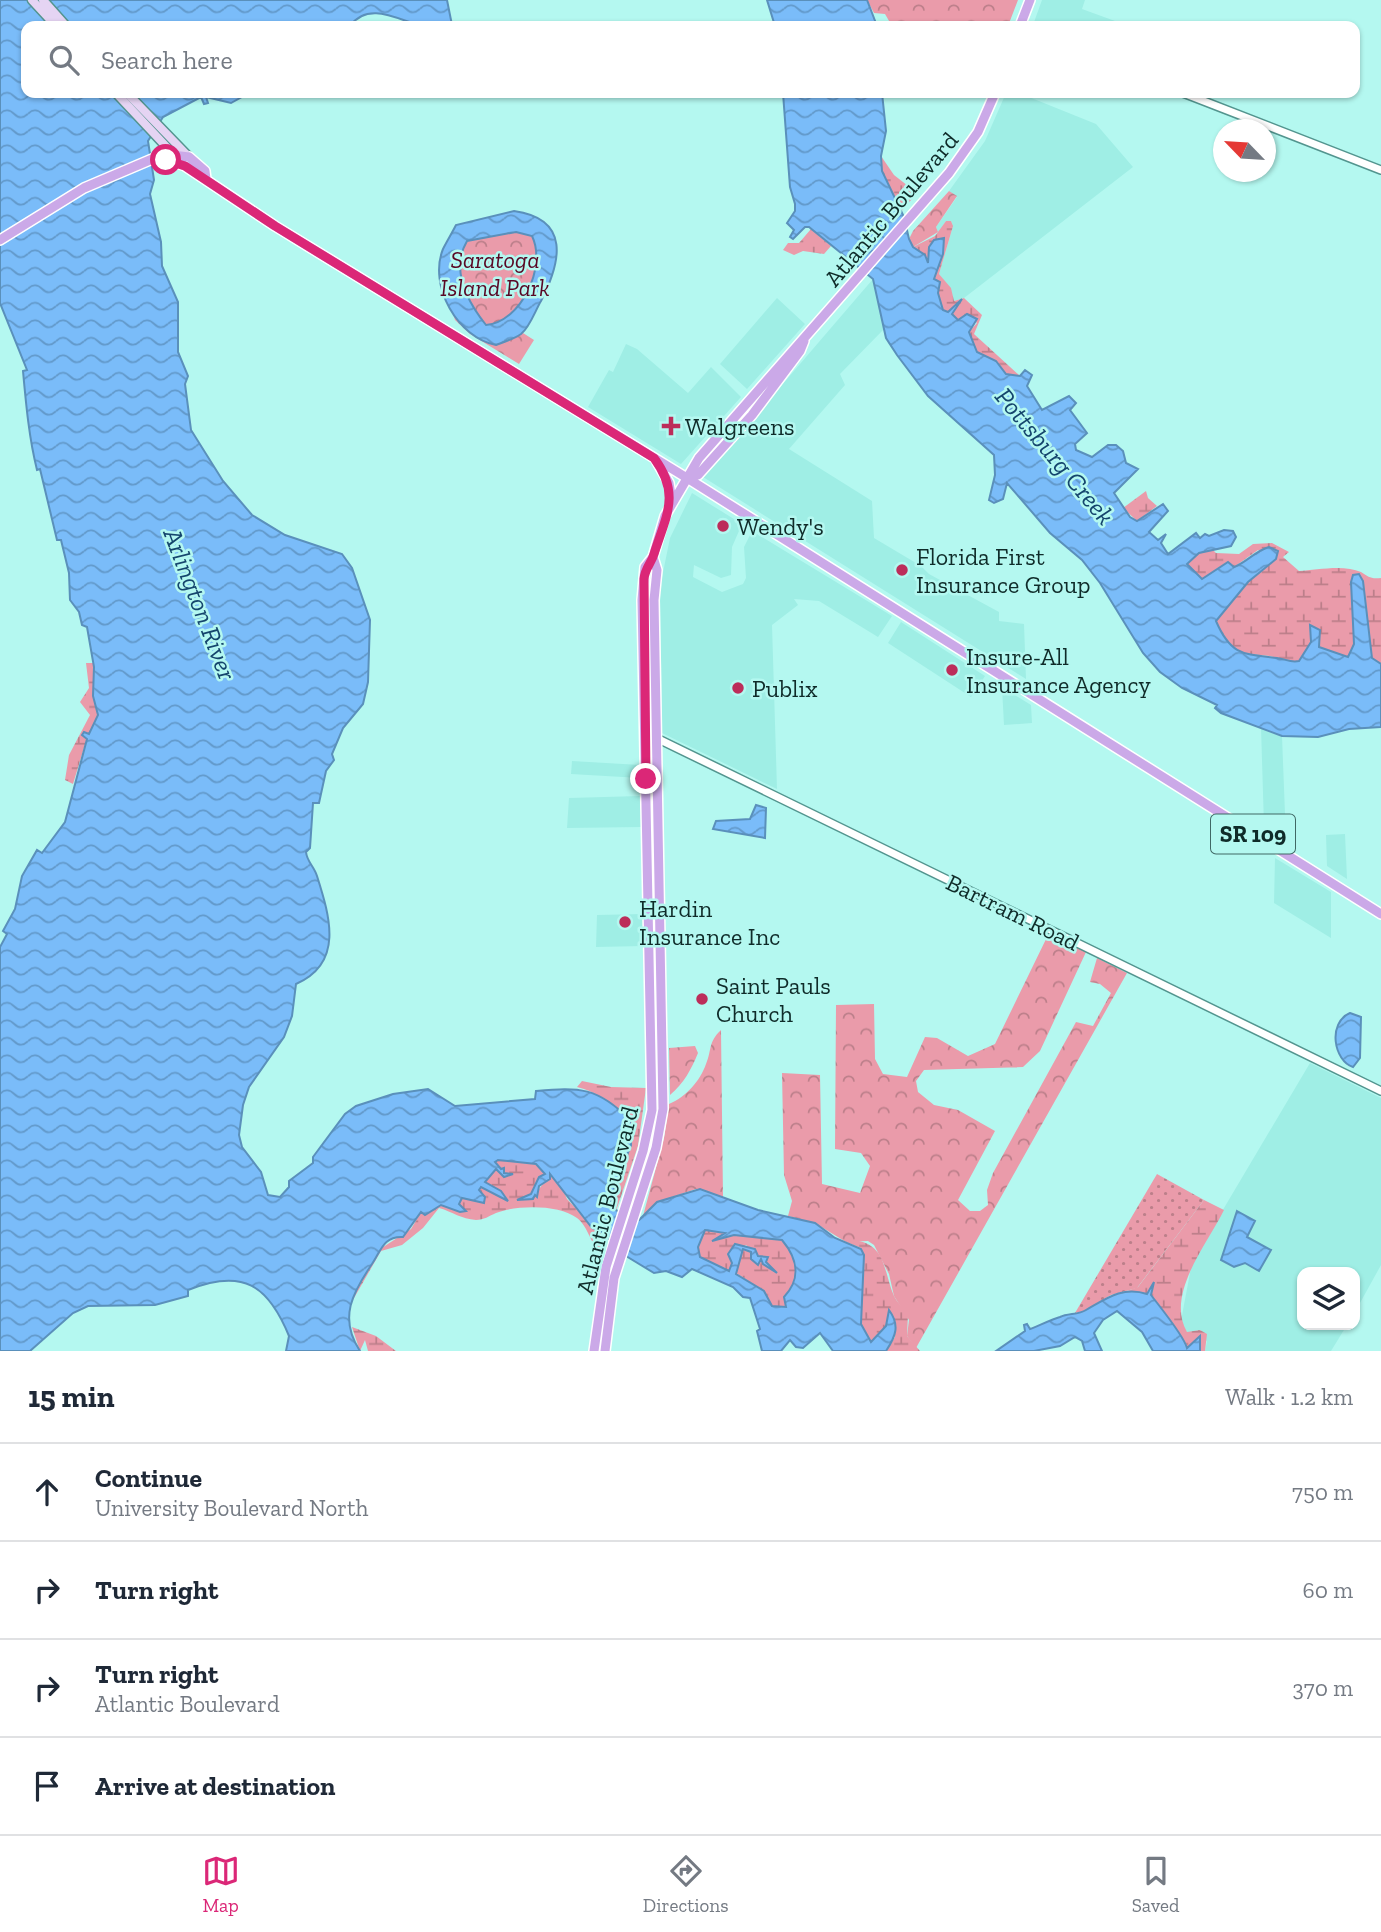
<!DOCTYPE html>
<html lang="en">
<head>
<meta charset="utf-8">
<style>
  :root { --surface:#fff; --page:#f2f2f3; --text:#1f2937; --muted:#747a83; --line:#e0e1e3; --accent:#db2777 }
  body { margin:0; font-family:"Zilla Slab",serif; background:var(--page); color:var(--text) }
  .controls { position:absolute; right:21px; bottom:21px; display:grid; overflow:hidden; border-radius:14px; box-shadow:0 2px 5px #0004 }
  .controls button { width:63px; height:63px; display:grid; place-items:center; padding:0; border:0; border-bottom:2px solid var(--line); background:var(--surface); color:var(--text); font:35px sans-serif }
  .compass { position:absolute; left:1213px; top:119px; width:63px; height:63px; border-radius:50%; background:var(--surface); box-shadow:0 2px 5px #0004; rotate:295deg }
  .stop { position:absolute; width:21px; height:21px; margin:-16px; border:5px solid #db2777; border-radius:50%; background:#fff }
  .stop.end { background:#db2777; border-color:#fff; box-shadow:0 2px 7px #0008 }
  .list { margin:0; padding:0; list-style:none }
  h2 { display:flex; justify-content:space-between; align-items:center; height:91px; margin:0; padding:0 28px; font-size:30px }
  h2 small { font-size:23px; font-weight:400; color:var(--muted) }
  .list li { display:grid; grid-template-columns:46px 1fr auto; gap:21px; align-items:center; box-sizing:border-box; height:98px; padding:0 28px; border-top:2px solid var(--line) }
  .list b { display:block; font-size:26px; white-space:nowrap }
  .list p { margin:0; font-size:23px; white-space:nowrap; color:var(--muted) }
  .list em { font-size:23px; font-style:normal; color:var(--muted) }
  .icon { flex:none; width:38px; height:38px; fill:none; stroke:currentColor; stroke-width:2; stroke-linecap:round; stroke-linejoin:round }
  .map { position:relative; flex:none; width:1381px; height:1351px; overflow:hidden }
  .search { position:absolute; background:var(--surface); box-shadow:0 2px 5px #0004; left:21px; right:21px; top:21px; height:77px; display:flex; align-items:center; gap:18px; box-sizing:border-box; padding:0 24px; border-radius:14px; color:var(--muted); font-size:26px }
  .sheet { height:483px; background:var(--surface) }
  nav { display:flex; justify-content:space-around; align-items:center; box-sizing:border-box; height:98px; border-top:2px solid var(--line); background:var(--surface); font-size:19px; color:var(--muted) }
  nav a { display:grid; justify-items:center; gap:4px }
  nav .on { color:var(--accent) }
  .map>svg:first-child { display:block }
  .built { fill:#9feee5 }
  .grass { fill:url(#grass-dots) }
  .forest { fill:url(#forest-crowns) }
  .wetland { fill:url(#wetland-marsh) }
  .water { fill:url(#water-waves); stroke:#5a90bb; stroke-width:2; fill-rule:evenodd }
  .lines { fill:none; stroke-linecap:round; stroke-linejoin:round }
  .tertiary-casing { stroke:#53958f; stroke-width:10 }
  .secondary-casing { stroke:#53958f; stroke-width:11 }
  .primary-casing { stroke:#fff; stroke-width:12 }
  .tertiary { stroke:#fff; stroke-width:7 }
  .secondary { stroke:#e5d4f3; stroke-width:8 }
  .primary { stroke:#cba9e8; stroke-width:9 }
  .route { stroke:#db2777; stroke-width:9 }
  .poi-dot { fill:#bc2d5a; stroke:#b4f8f0; stroke-width:2.5 }
  .labels { text-anchor:middle; dominant-baseline:central; stroke-width:5; stroke-linejoin:round; paint-order:stroke }
  .shield { fill:#b4f8f0; stroke:#406865; stroke-width:2 }
  .shield-label { font-size:23px; font-weight:bold; fill:#0f2b29 }
  .street-label { font-size:24px; fill:#0f2b29; stroke:#b4f8f0 }
  .park-label { font-size:24px; font-style:italic; fill:#590724; stroke:#b4f8f0 }
  .poi-label { font-size:24px; fill:#0f2b29; stroke:#b4f8f0; text-anchor:start }
  .water-label { font-size:26px; font-style:italic; fill:#15456d; stroke:#b4f8f0 }
</style>
</head>
<body>
<div class="map">
<svg width="1381" height="1351" viewBox="0 0 1381 1351">
  <defs>
    <pattern id="grass-dots" width="8" height="8" patternUnits="userSpaceOnUse" patternTransform="scale(1.75)"><rect width="8" height="8" fill="#ea9baa"/><path d="M2 2h.1M6 6h.1" fill="none" stroke="#bc7f8a" stroke-width="1.8" stroke-linecap="round"/></pattern>
    <pattern id="forest-crowns" width="20" height="18" patternUnits="userSpaceOnUse" patternTransform="scale(1.75)"><rect width="20" height="18" fill="#ea9baa"/><path d="M2 6a3 3 0 1 1 6 0M12 15a3 3 0 1 1 6 0" fill="none" stroke="#bc7f8a"/></pattern>
    <pattern id="wetland-marsh" width="20" height="14" patternUnits="userSpaceOnUse" patternTransform="scale(1.75)"><rect width="20" height="14" fill="#ea9baa"/><path d="M1 5h8M5 5V1M11 12h8M15 12V8" fill="none" stroke="#bc7f8a"/></pattern>
    <pattern id="water-waves" width="16" height="10" patternUnits="userSpaceOnUse" patternTransform="scale(1.75)"><rect width="16" height="10" fill="#7abcf9"/><path d="M0 5q4-4 8 0t8 0" fill="none" stroke="#6299ca"/></pattern>
  </defs>
  <rect width="100%" height="100%" fill="#b4f8f0"/>
  <path class="built" d="M1042,0H1085L1082,9L1115,21L1113,26H1037L1033,25Z
    M1006,93H1019L1096,124L1133,167L964,298L954,301L950,288L939,274L953,226L951,221H946L938,232L936,227L957,197L949,191L985,141Z
    M873,279L884,329L840,374L845,385L789,449L872,501L874,538L921,566L929,574L999,612V621L1024,624L1026,679L703,477Z
    M777,298L805,324L747,389L720,364Z
    M626,344L637,349L688,393L711,367L741,397L681,464L588,407L609,370L613,372Z
    M692,493L742,524L732,547L731,575L721,578L694,565L693,577L722,592L743,584L746,578L744,547L752,531L892,616L878,637L819,601L794,599L798,605L772,625L777,789L662,733L660,587L670,538Z
    M901,622L985,676L971,697L888,643Z
    M1002,687L1031,705L1032,723L1004,725Z
    M1261,727L1282,736L1286,840L1264,826Z
    M572,761L640,765V778L571,774Z
    M640,796L641,827L567,828L569,798Z
    M1345,834L1347,879L1327,866L1326,835Z
    M1275,858L1331,892V938L1274,903Z
    M643,914V946L596,947L597,915Z
    M1310,1063L1381,1098V1265L1355,1312V1272H1302V1325H1347L1331,1351H1205L1207,1341L1187,1332L1181,1321L1192,1262Z"/>
  <path class="grass" d="M1157,1174L1204,1200L1137,1288L1111,1295L1084,1311L1075,1313Z"/>
  <path class="forest" d="M867,0H1018L1008,26H892L885,14L874,13Z
    M949,191L957,196L936,227L938,232L913,247L909,239L913,231Z
    M514,211C590,222 547,293 523,333L534,340L519,364L470,334L455,320L440,274L443,249L456,225Z
    M1049,933L1086,952L1040,1051L1023,1067L924,1070L916,1081L918,1092L934,1105L958,1110L995,1131L958,1200L970,1211H980L988,1205L987,1190L993,1173L1076,1022L1093,1026L1111,993L1100,984L1090,982L1097,958L1127,973L916,1348L907,1336L909,1320L894,1296L889,1274L874,1245L868,1241L846,1242L815,1223L788,1216L792,1201L784,1175L782,1073L820,1075L822,1184L860,1193L870,1166L861,1153L835,1149L836,1005L874,1004L875,1059L883,1074L907,1077L925,1037L937,1038L968,1056L995,1044Z
    M721,1030L723,1198L696,1189L657,1202L643,1216L664,1138L669,1104C686,1097 700,1081 706,1064C712,1050 708,1042 721,1030Z
    M695,1046L698,1053C691,1070 684,1083 670,1095L669,1048Z"/>
  <path class="wetland" d="M881,156L894,175L917,193L900,213L882,171Z
    M946,221H951L953,226L939,274L951,288L954,301L964,298L982,315L974,334L1020,376L1006,374L996,361L977,352L969,332L977,323L967,314L958,320L952,314L961,300L948,312L943,310L933,279L943,254V241L928,254V263L913,247L935,236Z
    M811,229L831,246L824,254L803,251L794,255L783,250L788,243H799Z
    M1146,491L1148,498L1157,506L1137,521L1123,508Z
    M1272,543L1289,552L1283,557L1299,571C1316,570 1344,564 1361,572C1369,577 1370,579 1381,578V664L1372,658L1363,581L1359,574L1351,582L1354,644L1348,657L1319,647L1320,640L1310,625L1311,642L1299,661L1290,663C1258,645 1239,671 1216,621L1248,582L1276,559L1258,550L1234,567L1227,562L1202,579L1187,564L1199,553L1213,550L1216,553L1239,554L1253,544Z
    M86,663H94L95,706L98,715L89,735L83,736L87,738L73,784L65,780L69,755L90,715L80,702L89,688Z
    M582,1081L611,1087L646,1088L638,1146L616,1211L610,1205V1199L631,1145C616,1115 612,1096 577,1087Z
    M498,1160L540,1165L545,1175L539,1180L535,1191L523,1198L534,1196L550,1174L561,1185L567,1199L607,1240L602,1254C590,1245 589,1227 577,1218C559,1204 516,1205 496,1213C489,1216 484,1220 476,1220C461,1219 453,1212 439,1208L423,1228L402,1245L381,1251L350,1305L359,1280L375,1260L377,1251L411,1229L421,1212L429,1213L441,1205L460,1212L464,1210L459,1205L462,1198L485,1197L478,1190L481,1187L507,1200L501,1191L485,1182L496,1169L511,1176L504,1173L494,1162Z
    M1204,1200L1224,1210C1208,1243 1165,1294 1187,1332L1200,1330L1207,1334L1205,1351H1200L1199,1337L1188,1348C1183,1336 1161,1308 1151,1295L1127,1291L1138,1287Z
    M712,1229L725,1233L714,1241L734,1235L782,1240C798,1259 801,1279 784,1297L786,1308L772,1306L764,1291L736,1273L743,1249L749,1250L759,1264L760,1259L776,1273C768,1261 757,1255 746,1245L729,1257L732,1263L729,1271L699,1257L698,1247L705,1230Z
    M852,1240C887,1243 883,1271 894,1296C897,1302 904,1309 908,1314L907,1336L920,1351H886L895,1337L889,1311L886,1326L871,1342L861,1324L864,1255L861,1248L846,1242Z
    M352,1327L376,1336L396,1351H368L365,1340L360,1351Z"/>
  <path class="water" d="M0,0H447L452,25H456V26C445,26 432,28 422,26C400,21 369,0 350,26H26V93H249L231,103L206,97L208,103L204,104L201,97L163,117L148,141L154,180L150,194L161,242L162,266L178,302V352L188,376L185,384L191,430L223,481L252,515L285,535L342,554L352,568L370,620L368,682L363,704L343,728L332,754L334,760L326,771L319,803H313L310,848L306,852C307,862 314,866 317,876C330,917 344,963 296,984L292,1016L284,1037L249,1087L243,1105L239,1135L242,1147L261,1172L268,1195L280,1197L289,1187V1181L313,1163V1157L345,1114L356,1106L393,1094L428,1089L455,1106L535,1099L536,1091C579,1087 598,1087 630,1120L631,1145L610,1199L613,1209L639,1220L657,1202L700,1189L758,1210L815,1223L835,1238L861,1249L864,1255L861,1324L871,1342L886,1326L889,1310C900,1325 896,1336 886,1351H833L820,1333L803,1348L796,1347L790,1340L781,1351H762L757,1331L760,1329L750,1298L743,1297L733,1287L692,1269L682,1277L666,1271L654,1273L626,1256L602,1232L592,1228L550,1174V1179L539,1186L537,1197L535,1195L533,1199L517,1200L531,1194L539,1177L545,1174L536,1164L498,1160L495,1162L501,1169L504,1168V1173L513,1174L504,1177L496,1169L485,1182L501,1191L508,1201L481,1187L479,1190L485,1197L484,1203L462,1198L459,1204L466,1211L460,1212L441,1205L425,1215L421,1212L403,1237C383,1236 381,1251 372,1264C353,1292 338,1318 360,1351H286L289,1336C268,1285 243,1268 188,1290V1296L155,1305L88,1306L73,1313L30,1351H0V947L7,934L3,931L15,909L22,876L37,850L42,853L65,822L87,739L82,735L84,732L89,734L98,715L93,696L94,667L87,627L82,625L79,612L70,600L69,573L61,540H57L40,469L37,470C29,438 26,404 23,371L27,370L0,303ZM705,1230L725,1233L712,1241L734,1235L782,1240C798,1259 801,1279 784,1297L786,1307L772,1306L764,1291L736,1274L743,1249L751,1252V1259L758,1265L761,1259L763,1264L777,1273L766,1262L768,1257L758,1256L755,1249L735,1244L728,1254L732,1263L729,1271L700,1257L698,1247Z
    M767,0H867L877,26H775Z
    M783,93H882L886,131L881,156L882,171L904,217L909,239L913,247L925,255L928,263L929,247L934,240L944,238L943,254L934,279L940,282L938,293L943,310L948,312L962,299L952,314L958,320L967,314L977,319L969,332L977,352L996,361L1006,374L1020,376L1025,370L1032,375L1027,386L1042,410L1069,396L1076,403L1070,410L1087,433L1075,444L1076,450L1092,457L1108,445H1116L1123,451L1126,463L1138,469L1114,493L1130,517L1137,521L1163,504L1168,511L1149,532L1158,540L1166,534L1161,543L1168,554L1196,533L1200,538L1205,534L1209,536L1224,530L1233,531L1236,537L1231,546L1199,553L1187,564L1202,579L1228,562L1234,567C1247,562 1255,551 1269,547L1278,551L1276,559L1248,582L1216,621C1231,656 1244,654 1277,658C1286,659 1290,663 1299,661L1311,642L1310,625L1320,630L1319,647L1348,657L1354,644L1351,582L1353,575L1359,574L1363,581L1372,658L1381,664V727L1349,729L1318,737L1282,736L1221,713L1215,708L1217,705L1182,688L1160,672L1143,653L1100,583L1082,560L1050,533L1007,483L1003,499L994,503L989,500L995,475L994,455L928,396L897,355L886,338L873,279L809,227H805L793,239L790,237L794,230L787,223L795,211V204L790,187Z
    M514,211C571,219 561,262 541,301C535,311 530,327 521,334C514,339 504,342 496,345C458,338 428,286 443,249C447,241 452,233 456,225ZM516,232L532,236C547,267 521,322 486,325C467,301 450,270 467,241Z
    M756,805L766,808L765,838L713,829L716,821L750,819Z
    M1350,1013L1361,1017L1360,1058L1353,1067C1334,1061 1327,1023 1350,1013Z
    M1237,1211L1255,1221L1247,1237L1271,1250L1259,1271L1245,1263L1234,1267L1221,1260Z
    M1154,1282L1151,1295C1160,1307 1184,1336 1187,1348L1200,1336V1351H1153L1142,1332L1117,1311L1103,1320L1094,1333L1102,1351H1085L1082,1341L1075,1337L1060,1346L1034,1351H996L1025,1331L1024,1325L1027,1324L1030,1329C1040,1325 1053,1319 1060,1317C1068,1313 1078,1315 1086,1310C1107,1298 1123,1286 1147,1294Z"/>
  <g class="lines">
    <defs>
      <path id="tertiary" d="M1183,93L1381,170
        M646,733L1381,1091"/>
      <path id="secondary" d="M32,0L56,26
        M43,0L66,26
        M116,93L176,157
        M127,93L189,157"/>
      <path id="primary" d="M1020,26L1030,0
        M161,157L185,166L275,226L687,478L1381,914
        M0,240L84,188L164,154L189,157L205,171L206,179
        M657,462L669,483L672,501
        M687,478L698,475L752,415L800,351L804,341
        M594,1351L606,1267L643,1151L652,1110L642,600L645,567L653,557L665,516L699,458L949,173L978,132L995,93
        M605,1351L614,1278L656,1148L663,1109L654,600L657,570L653,557"/>
    </defs>
    <use href="#tertiary" class="tertiary-casing"/>
    <use href="#secondary" class="secondary-casing"/>
    <use href="#primary" class="primary-casing"/>
    <use href="#tertiary" class="tertiary"/>
    <use href="#secondary" class="secondary"/>
    <use href="#primary" class="primary"/>
  </g>
  <g class="lines">
    <path class="route" d="M166,160L185,166L275,226L654,458C681,494 666,516 654,554C651,564 645,568 644,579L646,779"/>
  </g>
  <g class="poi-dot">
    <path d="M667.5 415.5h7v7h7v7h-7v7h-7v-7h-7v-7h7z"/>
    <circle cx="723" cy="526" r="7"/>
    <circle cx="902" cy="570" r="7"/>
    <circle cx="952" cy="670" r="7"/>
    <circle cx="738" cy="688" r="7"/>
    <circle cx="625" cy="922" r="7"/>
    <circle cx="702" cy="999" r="7"/>
  </g>
  <g class="labels">
    <rect class="shield" x="1211" y="814.5" width="84" height="39" rx="5"/>
    <g class="shield-label">
      <text x="1253" y="834">SR 109</text>
    </g>
    <g class="street-label">
      <text transform="translate(891 209) rotate(-50)">Atlantic Boulevard</text>
      <text transform="translate(1013 912) rotate(26)">Bartram Road</text>
      <text transform="translate(607 1200) rotate(-76)">Atlantic Boulevard</text>
    </g>
    <g class="park-label">
      <text x="495" y="259">Saratoga<tspan x="495" dy="28">Island Park</tspan></text>
    </g>
    <g class="poi-label">
      <text x="685" y="426">Walgreens</text>
      <text x="737" y="526">Wendy's</text>
      <text x="916" y="556">Florida First<tspan x="916" dy="28">Insurance Group</tspan></text>
      <text x="966" y="656">Insure-All<tspan x="966" dy="28">Insurance Agency</tspan></text>
      <text x="752" y="688">Publix</text>
      <text x="639" y="908">Hardin<tspan x="639" dy="28">Insurance Inc</tspan></text>
      <text x="716" y="985">Saint Pauls<tspan x="716" dy="28">Church</tspan></text>
    </g>
    <g class="water-label">
      <text transform="translate(1055 456) rotate(50)">Pottsburg Creek</text>
      <text transform="translate(200 604) rotate(69)">Arlington River</text>
    </g>
  </g>
</svg>
<div class="controls">
<button><svg class="icon" aria-label="layers" viewBox="0 0 24 24"><path d="M12 4l9 5-9 5-9-5zM3 14l9 5 9-5"/></svg></button>
</div>
<svg class="compass" viewBox="-18 -18 36 36"><path d="M0-13l5 13h-10z" fill="#e53935"/><path d="M0 13l5-13h-10z" fill="#747a83"/></svg>
<div class="stop" style="left:166px;top:160px"></div>
<div class="stop end" style="left:646px;top:779px"></div>
<div class="search"><svg class="icon" aria-label="search" viewBox="0 0 24 24"><circle cx="10" cy="10" r="6"/><path d="M15 15l6 6"/></svg>Search here</div>
</div>
<section class="sheet">
<h2>15 min<small>Walk · 1.2 km</small></h2>
<ul class="list">
<li><svg class="icon" aria-label="ahead" viewBox="0 0 24 24"><path d="M12 20V5M6 11l6-6 6 6"/></svg><div><b>Continue</b><p>University Boulevard North</p></div><em>750 m</em></li>
<li><svg class="icon" aria-label="right" viewBox="0 0 24 24"><path d="M7 20v-9h11M14 6l5 5-5 5"/></svg><div><b>Turn right</b></div><em>60 m</em></li>
<li><svg class="icon" aria-label="right" viewBox="0 0 24 24"><path d="M7 20v-9h11M14 6l5 5-5 5"/></svg><div><b>Turn right</b><p>Atlantic Boulevard</p></div><em>370 m</em></li>
<li><svg class="icon" aria-label="arrive" viewBox="0 0 24 24"><path d="M6 21V4h12l-3 4 3 4H6"/></svg><div><b>Arrive at destination</b></div></li>
</ul>
</section>
<nav>
<a class="on"><svg class="icon" aria-label="map" viewBox="0 0 24 24"><path d="M3 6l6-2 6 2 6-2v14l-6 2-6-2-6 2zM9 4v14M15 6v14"/></svg>Map</a>
<a><svg class="icon" aria-label="directions" viewBox="0 0 24 24"><path d="M12 3l9 9-9 9-9-9zM9 14v-3h6M13 9l2 2-2 2"/></svg>Directions</a>
<a><svg class="icon" aria-label="saved" viewBox="0 0 24 24"><path d="M7 4h10v16l-5-4-5 4z"/></svg>Saved</a>
</nav>
</body>
</html>
